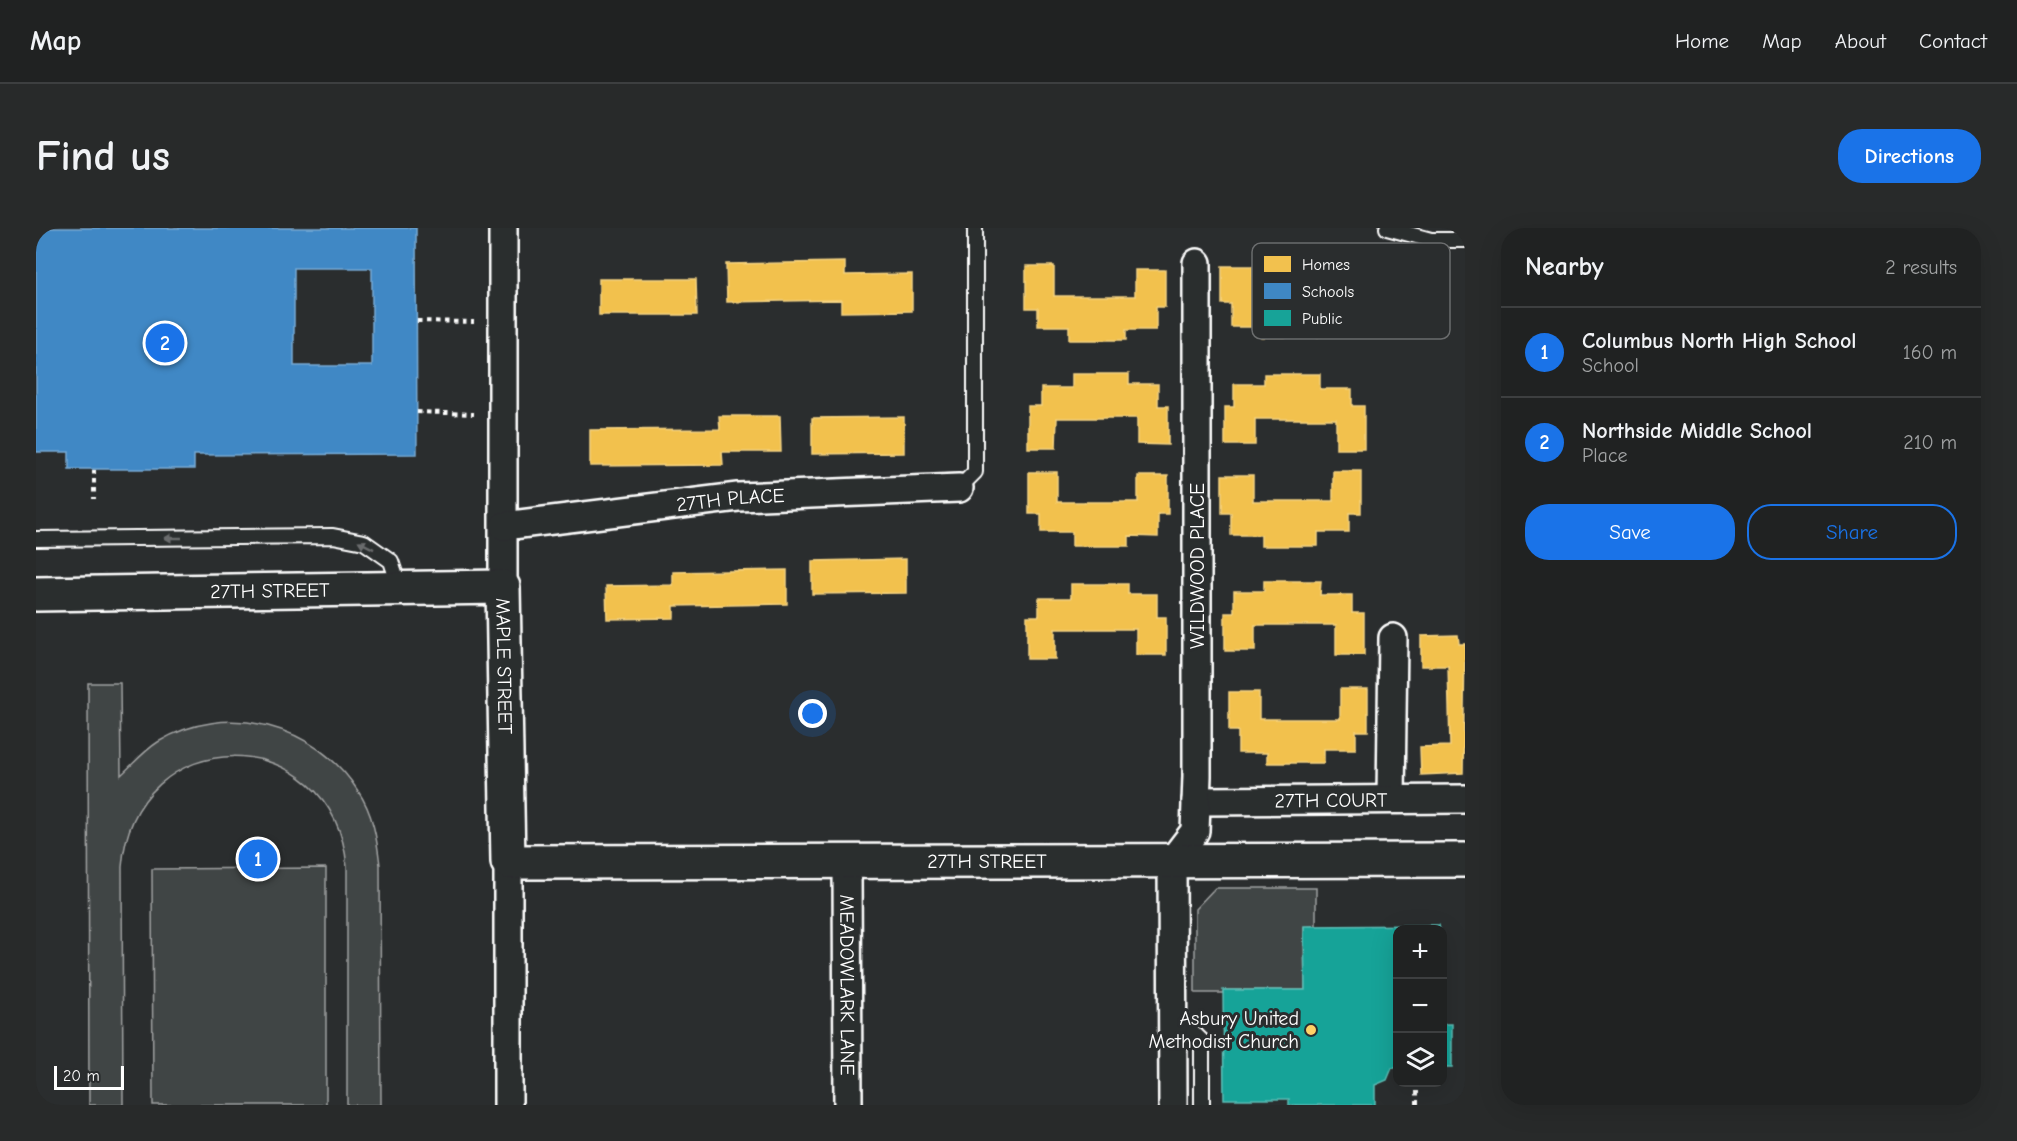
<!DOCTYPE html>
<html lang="en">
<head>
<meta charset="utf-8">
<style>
  :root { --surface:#202222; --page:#282a2a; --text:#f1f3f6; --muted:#a2a4a5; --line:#3d3f40; --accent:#1a73e8 }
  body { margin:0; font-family:"Comic Neue",sans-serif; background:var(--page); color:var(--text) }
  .controls { position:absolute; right:18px; bottom:18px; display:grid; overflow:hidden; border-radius:12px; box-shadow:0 6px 24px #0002 }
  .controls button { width:54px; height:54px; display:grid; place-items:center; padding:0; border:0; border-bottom:2px solid var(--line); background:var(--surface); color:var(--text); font:30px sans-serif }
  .scale { position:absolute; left:18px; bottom:15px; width:70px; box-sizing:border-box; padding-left:6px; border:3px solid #fff; border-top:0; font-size:16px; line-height:21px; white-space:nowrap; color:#fff; -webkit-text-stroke:4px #2a2d2e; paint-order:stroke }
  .you { position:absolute; left:777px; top:486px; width:21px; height:21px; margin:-15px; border:4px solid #fff; border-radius:50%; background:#1a73e8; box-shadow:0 0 0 9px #1a73e833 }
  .badge { display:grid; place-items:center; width:39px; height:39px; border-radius:50%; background:var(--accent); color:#fff; font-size:20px; font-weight:700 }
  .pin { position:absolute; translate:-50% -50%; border:3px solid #fff; box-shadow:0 2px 6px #0006 }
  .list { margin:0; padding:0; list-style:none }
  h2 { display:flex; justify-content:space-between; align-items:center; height:78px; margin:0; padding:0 24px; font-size:26px }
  h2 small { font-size:20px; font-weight:400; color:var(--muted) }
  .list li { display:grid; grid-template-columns:39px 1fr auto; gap:18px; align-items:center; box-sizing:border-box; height:90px; padding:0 24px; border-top:2px solid var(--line) }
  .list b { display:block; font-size:22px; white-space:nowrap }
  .list p { margin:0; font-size:20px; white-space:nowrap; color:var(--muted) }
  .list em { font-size:20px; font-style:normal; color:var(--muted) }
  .actions { display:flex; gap:12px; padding:18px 24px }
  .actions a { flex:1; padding:14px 0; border:2px solid var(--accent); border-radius:24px; text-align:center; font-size:21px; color:var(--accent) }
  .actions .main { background:var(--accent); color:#fff }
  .icon { flex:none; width:33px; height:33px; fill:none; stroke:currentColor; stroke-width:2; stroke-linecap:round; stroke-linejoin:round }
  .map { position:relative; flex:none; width:1429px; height:877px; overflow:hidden; border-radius:24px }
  header { display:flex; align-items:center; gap:36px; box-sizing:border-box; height:84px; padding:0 30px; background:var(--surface); border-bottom:2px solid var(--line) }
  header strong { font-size:28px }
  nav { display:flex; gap:33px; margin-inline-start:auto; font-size:21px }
  .intro { display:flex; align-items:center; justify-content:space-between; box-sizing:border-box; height:144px; padding:0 36px }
  h1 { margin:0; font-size:42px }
  .button { padding:15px 27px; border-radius:24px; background:var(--accent); color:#fff; font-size:21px; font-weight:700 }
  main { display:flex; gap:36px; padding:0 36px }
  aside { flex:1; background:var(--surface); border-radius:24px; box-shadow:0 6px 24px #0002 }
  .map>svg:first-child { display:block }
  .green { fill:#414445; stroke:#a0a2a2; stroke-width:1.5 }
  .homes { fill:#f2c14e; stroke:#f6d483; stroke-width:1.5 }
  .schools { fill:#3f88c5; stroke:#79acd6; stroke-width:1.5; fill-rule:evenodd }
  .public { fill:#17a398; stroke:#5dbfb7; stroke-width:1.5 }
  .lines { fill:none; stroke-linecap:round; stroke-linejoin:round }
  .service-casing { stroke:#fff; stroke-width:18 }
  .minor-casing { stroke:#fff; stroke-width:32 }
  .tertiary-casing { stroke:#fff; stroke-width:38 }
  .path { stroke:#fff; stroke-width:4; stroke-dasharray:4.5 4.5; stroke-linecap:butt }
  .service { stroke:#2a2d2e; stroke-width:14 }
  .minor { stroke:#2a2d2e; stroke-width:27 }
  .tertiary { stroke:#2a2d2e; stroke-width:33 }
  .oneway { fill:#6a6c6d }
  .poi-dot { fill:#ffd166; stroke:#2a2d2e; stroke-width:2 }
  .labels { text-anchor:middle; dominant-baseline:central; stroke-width:6; stroke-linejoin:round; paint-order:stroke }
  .street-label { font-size:20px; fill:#fff; stroke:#2a2d2e }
  .poi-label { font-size:20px; fill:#fff; stroke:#2a2d2e; text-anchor:end }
  .key { fill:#2a2d2e; stroke:#6a6c6d; stroke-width:1.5 }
  .key-label { font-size:16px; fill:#fff }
</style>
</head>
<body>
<header>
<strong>Map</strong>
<nav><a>Home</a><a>Map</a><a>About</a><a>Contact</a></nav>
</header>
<div class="intro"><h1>Find us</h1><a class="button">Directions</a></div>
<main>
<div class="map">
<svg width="1429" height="877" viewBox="0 0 1429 877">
  <rect width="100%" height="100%" fill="#2a2d2e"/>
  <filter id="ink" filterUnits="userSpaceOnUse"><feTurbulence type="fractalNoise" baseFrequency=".0167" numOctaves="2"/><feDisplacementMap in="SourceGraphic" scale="12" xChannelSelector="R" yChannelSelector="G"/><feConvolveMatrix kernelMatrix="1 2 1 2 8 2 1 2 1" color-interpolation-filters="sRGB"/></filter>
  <g filter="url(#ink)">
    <path class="green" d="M52,455H84L85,547C97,536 108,523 122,514C190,472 281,497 322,563C337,585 341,611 344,637L345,877H311V639C298,491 97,492 86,639L87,877H53Z
      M290,640V877H117L116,641Z
      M1179,660H1280V698L1268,699L1269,762H1188L1187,765H1159V681Z"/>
    <path class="homes" d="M809,34V47L876,46V83L805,84V72L691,74L690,36Z
      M1297,35H1325V77H1313V95H1282V109H1225V99H1195V76H1186V38H1217V65H1297Z
      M990,38H1018V68H1099V42H1129V79H1120V102H1090V112H1033V98H1002V80H990Z
      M563,51H660L661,87H563Z
      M1036,146H1093V156H1122V178H1132V217L1101,216V190H1021L1020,220H992V178H1005V160H1036Z
      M1228,146H1284V161H1316V178H1328V221H1300V191H1219V217H1189V179H1198V156H1228Z
      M683,188H744L745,224H686L687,237L554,238V202L684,201Z
      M868,189V225L776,226V190Z
      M1297,243H1325V285H1313V304H1282V318H1225V307H1195V285H1186V247H1217V273H1297Z
      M993,244H1021V274H1102V248H1132V286H1122V309L1093,308V318H1036V304H1005V286H993Z
      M870,331V365L776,366V333Z
      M751,342V376L638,378V390L571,391L570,358L637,357V344Z
      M1228,353H1285L1284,367H1316V385H1328V427H1300V397H1219V423H1189V385H1198V363H1228Z
      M1035,356H1092V366H1121V389H1130V427H1100V401H1019V431H991V388H1003V370H1035Z
      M1422,407L1423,416H1429L1427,545L1385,547L1384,519L1414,518L1412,438H1385V408Z
      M1304,461H1332V503H1320V521H1288V535H1231V525H1202V503H1193V464H1223V491H1304Z"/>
    <path class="schools" d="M0,0H380L381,226L158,227V241H33V224H0ZM258,40H336V138H258Z"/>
    <path class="public" d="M1403,697L1404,702H1362V840H1356L1351,852L1339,857V877H1253V871H1188L1187,762H1269L1268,698Z
      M1406,796H1416V839H1406Z"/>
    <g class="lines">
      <defs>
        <path id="service" d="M1351,0L1395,12H1429
          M923,260L939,244V0
          M0,311L297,308L328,314L355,333L364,360
          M1138,786L1166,813V877"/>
        <g id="minor">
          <path d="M467,0V359"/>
          <path id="s1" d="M468,298L702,269L923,260"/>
          <path d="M1355,570L1357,410"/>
          <path id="s2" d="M1160,573L1429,571"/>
          <path d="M472,634V877"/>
          <path id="s3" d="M811,635L812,877"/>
          <path d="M1137,877L1136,633L1159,603L1161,548V35"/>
        </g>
        <g id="tertiary">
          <path id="s4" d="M0,366L467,359L472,634L1429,632"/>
        </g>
      </defs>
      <use href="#service" class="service-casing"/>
      <use href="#minor" class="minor-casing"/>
      <use href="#tertiary" class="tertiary-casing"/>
      <path class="path" d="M381,93L438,94
        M381,184L438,186
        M58,242V271
        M1381,854V877"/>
      <use href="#service" class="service"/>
      <use href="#minor" class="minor"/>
      <use href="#tertiary" class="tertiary"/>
    </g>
    <defs><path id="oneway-solid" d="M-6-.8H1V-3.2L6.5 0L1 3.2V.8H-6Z" transform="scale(1.5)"/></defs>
    <g class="oneway">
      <use href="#oneway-solid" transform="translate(137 310) rotate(180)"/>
      <use href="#oneway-solid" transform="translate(330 317) rotate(-153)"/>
    </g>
  </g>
  <circle class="poi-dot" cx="1275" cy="802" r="6"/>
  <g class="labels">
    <g class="street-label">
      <text stroke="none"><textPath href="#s1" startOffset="228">27TH PLACE</textPath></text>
      <text transform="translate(1161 338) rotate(-90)">WILDWOOD PLACE</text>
      <text stroke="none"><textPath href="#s4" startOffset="234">27TH STREET</textPath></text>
      <text stroke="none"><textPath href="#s4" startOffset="546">MAPLE STREET</textPath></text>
      <text stroke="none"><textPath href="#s2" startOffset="135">27TH COURT</textPath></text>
      <text stroke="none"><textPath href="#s4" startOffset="1221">27TH STREET</textPath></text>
      <text stroke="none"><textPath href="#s3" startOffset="122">MEADOWLARK LANE</textPath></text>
    </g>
    <g class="poi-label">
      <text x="1263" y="790">Asbury United<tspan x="1263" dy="23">Methodist Church</tspan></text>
    </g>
  </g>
  <rect x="1216" y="15" width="198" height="96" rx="9" class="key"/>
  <rect x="1228" y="28" width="27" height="16" fill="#f2c14e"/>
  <rect x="1228" y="55" width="27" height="16" fill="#3f88c5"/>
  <rect x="1228" y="82" width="27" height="16" fill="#17a398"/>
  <g class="key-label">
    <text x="1266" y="42">Homes</text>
    <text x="1266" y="69">Schools</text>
    <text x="1266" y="96">Public</text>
  </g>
</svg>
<div class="controls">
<button>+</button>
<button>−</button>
<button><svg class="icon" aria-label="layers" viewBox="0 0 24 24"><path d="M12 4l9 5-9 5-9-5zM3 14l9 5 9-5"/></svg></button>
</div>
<div class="scale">20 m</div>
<div class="you"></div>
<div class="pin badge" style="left:222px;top:631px">1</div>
<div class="pin badge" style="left:129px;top:115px">2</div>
</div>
<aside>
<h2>Nearby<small>2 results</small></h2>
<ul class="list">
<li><span class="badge">1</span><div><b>Columbus North High School</b><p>School</p></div><em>160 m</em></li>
<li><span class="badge">2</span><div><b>Northside Middle School</b><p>Place</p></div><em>210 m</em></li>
</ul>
<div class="actions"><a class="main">Save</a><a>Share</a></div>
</aside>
</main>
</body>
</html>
